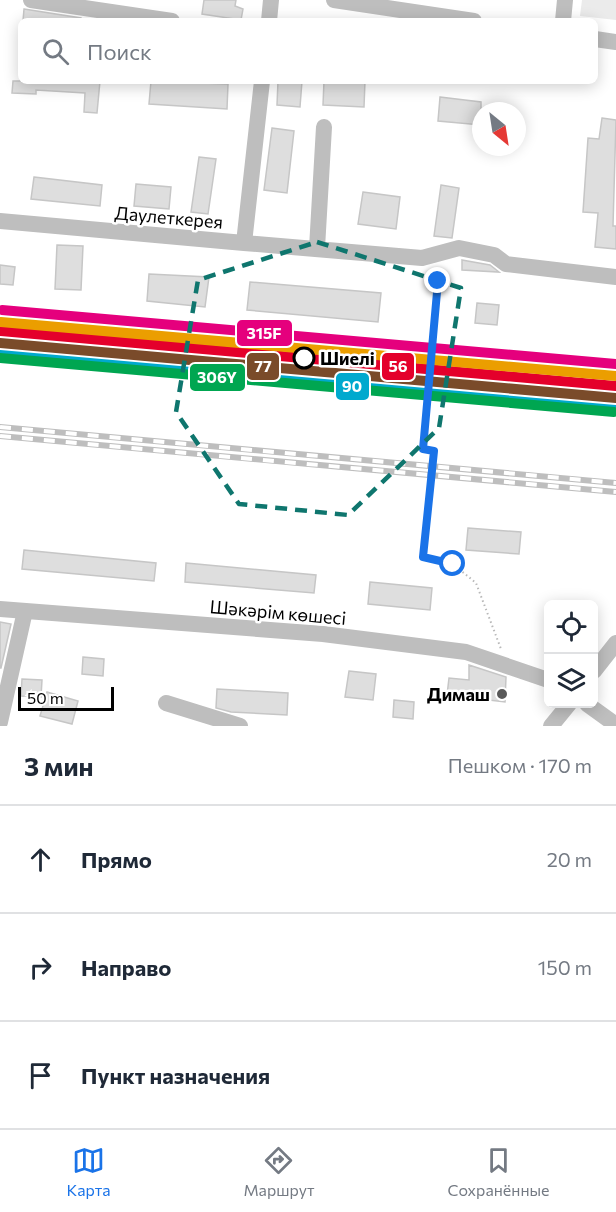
<!DOCTYPE html>
<html lang="ru">
<head>
<meta charset="utf-8">
<style>
  :root { --surface:#fff; --page:#f2f2f3; --text:#1f2937; --muted:#747a83; --line:#e0e1e3; --accent:#1a73e8 }
  body { margin:0; font-family:Commissioner,sans-serif; background:var(--page); color:var(--text) }
  .controls { position:absolute; right:18px; bottom:18px; display:grid; overflow:hidden; border-radius:9px; box-shadow:0 3px 15px #0003 }
  .controls button { width:54px; height:54px; display:grid; place-items:center; padding:0; border:0; border-bottom:2px solid var(--line); background:var(--surface); color:var(--text); font:30px sans-serif }
  .compass { position:absolute; left:472px; top:102px; width:54px; height:54px; border-radius:50%; background:var(--surface); box-shadow:0 3px 15px #0003; rotate:150deg }
  .scale { position:absolute; left:18px; bottom:15px; width:96px; box-sizing:border-box; padding-left:6px; border:3px solid #000; border-top:0; font-size:16px; line-height:21px; white-space:nowrap; color:#000; -webkit-text-stroke:4px #fff; paint-order:stroke }
  .stop { position:absolute; width:18px; height:18px; margin:-14px; border:4px solid #1a73e8; border-radius:50%; background:#fff }
  .stop.end { background:#1a73e8; border-color:#fff; box-shadow:0 2px 6px #0008 }
  .list { margin:0; padding:0; list-style:none }
  h2 { display:flex; justify-content:space-between; align-items:center; height:78px; margin:0; padding:0 24px; font-size:26px }
  h2 small { font-size:20px; font-weight:400; color:var(--muted) }
  .list li { display:grid; grid-template-columns:39px 1fr auto; gap:18px; align-items:center; box-sizing:border-box; height:108px; padding:0 24px; border-top:2px solid var(--line) }
  .list b { display:block; font-size:22px; white-space:nowrap }
  .list em { font-size:20px; font-style:normal; color:var(--muted) }
  .icon { flex:none; width:33px; height:33px; fill:none; stroke:currentColor; stroke-width:2; stroke-linecap:round; stroke-linejoin:round }
  .map { position:relative; flex:none; width:616px; height:726px; overflow:hidden }
  .search { position:absolute; background:var(--surface); box-shadow:0 3px 15px #0003; left:18px; right:18px; top:18px; height:66px; display:flex; align-items:center; gap:15px; box-sizing:border-box; padding:0 21px; border-radius:9px; color:var(--muted); font-size:22px }
  .sheet { height:402px; background:var(--surface) }
  nav { display:flex; justify-content:space-around; align-items:center; box-sizing:border-box; height:84px; border-top:2px solid var(--line); background:var(--surface); font-size:16px; color:var(--muted) }
  nav a { display:grid; justify-items:center; gap:3px }
  nav .on { color:var(--accent) }
  .map>svg:first-child { display:block }
  .green { fill:#ebebeb }
  .building { fill:#dedede; stroke:#c6c6c6; stroke-width:1.5 }
  .lines { fill:none; stroke-linecap:round; stroke-linejoin:round }
  .path { stroke:#b9b9b9; stroke-width:2; stroke-dasharray:1.5 3; stroke-linecap:butt }
  .minor { stroke:#bebebe; stroke-width:16 }
  .rail-casing { stroke:#bebebe; stroke-width:6 }
  .rail { stroke:#fff; stroke-width:4; stroke-dasharray:11; stroke-linecap:butt }
  .rail-1-casing { stroke:#fff; stroke-width:15 }
  .rail-2-casing { stroke:#fff; stroke-width:15 }
  .rail-3-casing { stroke:#fff; stroke-width:15 }
  .rail-4-casing { stroke:#fff; stroke-width:15 }
  .rail-5-casing { stroke:#fff; stroke-width:15 }
  .rail-6-casing { stroke:#fff; stroke-width:15 }
  .rail-1 { stroke:#7a4b2a; stroke-width:10 }
  .rail-2 { stroke:#00a9ce; stroke-width:10 }
  .rail-3 { stroke:#e4002b; stroke-width:10 }
  .rail-4 { stroke:#eb9e00; stroke-width:10 }
  .rail-5 { stroke:#00a651; stroke-width:10 }
  .rail-6 { stroke:#e5007d; stroke-width:10 }
  .route { stroke:#1a73e8; stroke-width:8 }
  .marked { fill:none; stroke:#0f766e; stroke-width:4.5; stroke-dasharray:12 8; stroke-linejoin:round }
  .stop-dot { fill:#fff; stroke:#000; stroke-width:3 }
  .poi-dot { fill:#595959; stroke:#fff; stroke-width:2 }
  .labels { text-anchor:middle; dominant-baseline:central; stroke-width:5; stroke-linejoin:round; paint-order:stroke }
  .street-label { font-size:18px; fill:#000; stroke:#fff }
  .stop-label { font-size:18px; font-weight:bold; fill:#000; stroke:#fff; text-anchor:start }
  .poi-label { font-size:18px; font-weight:bold; fill:#000; stroke:#fff; text-anchor:end }
  .line-badge { stroke:#fff; stroke-width:2 }
  .badge-label { font-size:16px; text-anchor:middle; font-weight:bold; fill:#fff }
</style>
</head>
<body>
<div class="map">
<svg width="616" height="726" viewBox="0 0 616 726">
  <rect width="100%" height="100%" fill="#fff"/>
  <path class="green" d="M582,0H616V20L580,16Z"/>
  <path class="building" d="M204,0H236L235,6L243,9L241,20L202,14Z
    M24,9L81,18V21H23Z
    M13,81H100L97,113L84,112L85,93L36,90V94L12,93Z
    M151,81L228,84L227,109L149,104Z
    M278,81H302L300,107L277,105Z
    M324,81H365L364,107L323,105Z
    M440,97L481,102V125L438,121Z
    M602,118L616,120L613,226H616V249L595,247L598,213L583,212L588,138L599,139Z
    M272,128L294,131L287,193L264,190Z
    M199,157L216,159L208,214L191,212Z
    M34,177L102,185L100,206L31,199Z
    M136,184L171,187L169,209L134,206Z
    M441,185L459,188L452,238L434,236Z
    M363,192L400,197L396,229L358,224Z
    M57,245L83,246L81,290L55,289Z
    M462,260L490,265L499,272L462,270Z
    M0,265L15,267L13,285L0,284Z
    M149,274L209,277L205,307L147,301Z
    M250,282L381,293L378,322L247,310Z
    M477,303L499,305L497,325L475,323Z
    M468,528L521,532L519,554L466,550Z
    M24,550L156,563L154,581L22,569Z
    M186,563L316,575L314,593L185,582Z
    M370,582L432,588L430,610L368,604Z
    M0,622L11,624L1,668H0Z
    M83,657L104,659L103,676L82,674Z
    M469,665L506,677L505,702L447,695L449,678L469,680Z
    M349,671L376,674L373,700L345,697Z
    M22,679L42,680L41,697L21,696Z
    M217,689L288,693L287,715L231,712L216,708Z
    M47,692L78,701L72,724L40,716Z
    M394,700L414,702L413,719L393,717Z"/>
  <g class="lines">
    <path class="path" d="M435,269L438,281L423,449L434,451L423,557L453,564L476,583L501,649"/>
    <path class="minor" d="M31,0L172,21
      M334,0L474,21
      M269,21L271,0
      M563,21L565,0
      M595,39L616,42
      M0,221L244,243L262,81
      M244,243L422,258L459,248L494,255L506,264L616,277
      M317,248L324,127
      M0,609L323,634L466,652L548,680
      M594,671L616,643
      M166,703L240,726
      M587,704L616,725
      M0,722L25,611
      M551,726L569,704"/>
    <defs>
      <path id="rail" d="M0,427L616,483
        M0,436L616,492"/>
    </defs>
    <use href="#rail" class="rail-casing"/>
    <use href="#rail" class="rail"/>
    <defs>
      <path id="rail-1" d="M0,343L616,398"/>
      <path id="rail-2" d="M0,355L615,410"/>
      <path id="rail-3" d="M1,331L616,386"/>
      <path id="rail-4" d="M1,322L616,376"/>
      <path id="rail-5" d="M0,358L614,412"/>
      <path id="rail-6" d="M2,310L616,364"/>
    </defs>
    <use href="#rail-1" class="rail-1-casing"/>
    <use href="#rail-2" class="rail-2-casing"/>
    <use href="#rail-3" class="rail-3-casing"/>
    <use href="#rail-4" class="rail-4-casing"/>
    <use href="#rail-5" class="rail-5-casing"/>
    <use href="#rail-6" class="rail-6-casing"/>
    <use href="#rail-1" class="rail-1"/>
    <use href="#rail-2" class="rail-2"/>
    <use href="#rail-3" class="rail-3"/>
    <use href="#rail-4" class="rail-4"/>
    <use href="#rail-5" class="rail-5"/>
    <use href="#rail-6" class="rail-6"/>
  </g>
  <g class="lines">
    <path class="route" d="M438,281L423,449L434,451L423,557L453,564"/>
  </g>
  <path class="marked" d="M317,242L461,288L439,428L348,515L239,504L176,412L198,280Z"/>
  <circle class="stop-dot" cx="304" cy="358" r="10"/>
  <circle class="poi-dot" cx="502" cy="694" r="6"/>
  <g class="labels">
    <g class="street-label">
      <text transform="translate(169 217) rotate(5)">Даулеткерея</text>
      <text transform="translate(278 612) rotate(5)">Шәкәрім көшесі</text>
    </g>
    <g class="stop-label">
      <text x="320" y="358">Шиелі</text>
    </g>
    <g class="poi-label">
      <text x="490" y="694">Димаш</text>
    </g>
  </g>
  <g class="line-badge">
    <rect x="236" y="319" width="57" height="28" rx="6" fill="#e5007d"/>
    <rect x="246" y="352" width="34" height="29" rx="6" fill="#7a4b2a"/>
    <rect x="381" y="352" width="34" height="29" rx="6" fill="#e4002b"/>
    <rect x="189" y="363" width="57" height="29" rx="6" fill="#00a651"/>
    <rect x="335" y="372" width="35" height="29" rx="6" fill="#00a9ce"/>
  </g>
  <g class="badge-label">
    <text x="264" y="339">315F</text>
    <text x="263" y="372">77</text>
    <text x="398" y="372">56</text>
    <text x="217" y="383">306Y</text>
    <text x="352" y="392">90</text>
  </g>
</svg>
<div class="controls">
<button><svg class="icon" aria-label="locate" viewBox="0 0 24 24"><circle cx="12" cy="12" r="6"/><path d="M12 2v4M12 18v4M2 12h4M18 12h4"/></svg></button>
<button><svg class="icon" aria-label="layers" viewBox="0 0 24 24"><path d="M12 4l9 5-9 5-9-5zM3 14l9 5 9-5"/></svg></button>
</div>
<svg class="compass" viewBox="-18 -18 36 36"><path d="M0-13l5 13h-10z" fill="#e53935"/><path d="M0 13l5-13h-10z" fill="#747a83"/></svg>
<div class="scale">50 m</div>
<div class="stop" style="left:453px;top:564px"></div>
<div class="stop end" style="left:438px;top:281px"></div>
<div class="search"><svg class="icon" aria-label="search" viewBox="0 0 24 24"><circle cx="10" cy="10" r="6"/><path d="M15 15l6 6"/></svg>Поиск</div>
</div>
<section class="sheet">
<h2>3 мин<small>Пешком · 170 m</small></h2>
<ul class="list">
<li><svg class="icon" aria-label="ahead" viewBox="0 0 24 24"><path d="M12 20V5M6 11l6-6 6 6"/></svg><div><b>Прямо</b></div><em>20 m</em></li>
<li><svg class="icon" aria-label="right" viewBox="0 0 24 24"><path d="M7 20v-9h11M14 6l5 5-5 5"/></svg><div><b>Направо</b></div><em>150 m</em></li>
<li><svg class="icon" aria-label="arrive" viewBox="0 0 24 24"><path d="M6 21V4h12l-3 4 3 4H6"/></svg><div><b>Пункт назначения</b></div></li>
</ul>
</section>
<nav>
<a class="on"><svg class="icon" aria-label="map" viewBox="0 0 24 24"><path d="M3 6l6-2 6 2 6-2v14l-6 2-6-2-6 2zM9 4v14M15 6v14"/></svg>Карта</a>
<a><svg class="icon" aria-label="directions" viewBox="0 0 24 24"><path d="M12 3l9 9-9 9-9-9zM9 14v-3h6M13 9l2 2-2 2"/></svg>Маршрут</a>
<a><svg class="icon" aria-label="saved" viewBox="0 0 24 24"><path d="M7 4h10v16l-5-4-5 4z"/></svg>Сохранённые</a>
</nav>
</body>
</html>
